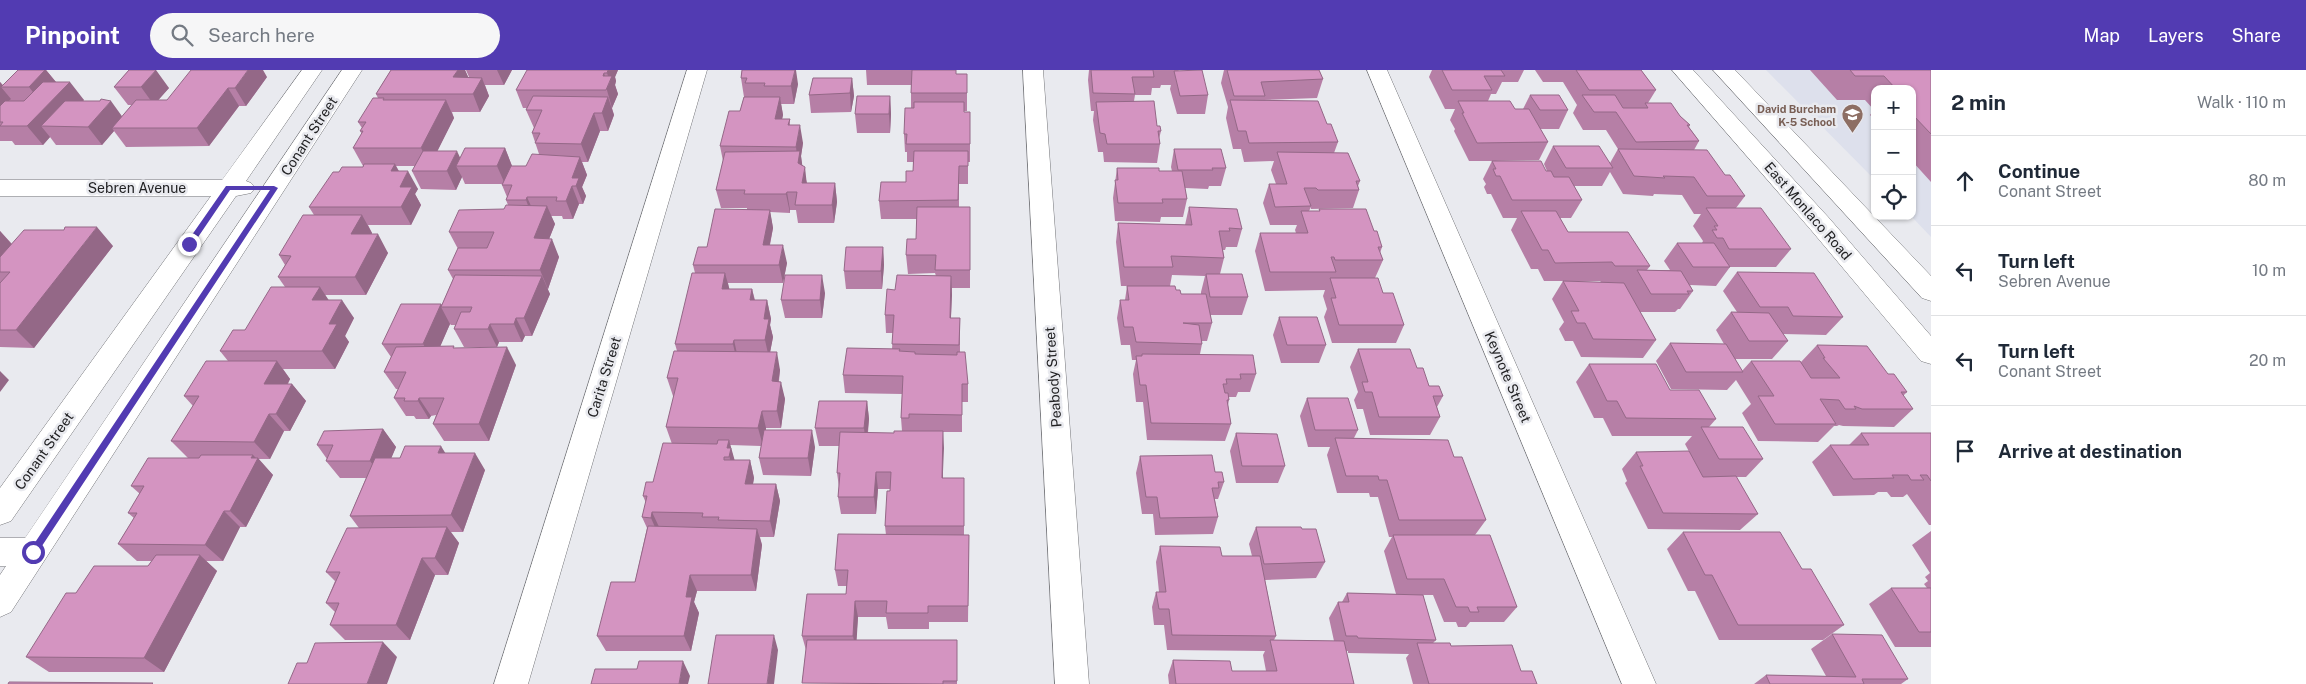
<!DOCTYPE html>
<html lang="en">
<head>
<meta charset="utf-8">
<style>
  :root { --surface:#fff; --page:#f6f6f7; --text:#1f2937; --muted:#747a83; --line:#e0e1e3; --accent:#523bb2 }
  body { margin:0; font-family:"Public Sans",sans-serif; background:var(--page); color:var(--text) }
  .controls { position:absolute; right:15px; top:15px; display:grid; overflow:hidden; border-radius:10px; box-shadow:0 1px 4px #0004 }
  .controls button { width:45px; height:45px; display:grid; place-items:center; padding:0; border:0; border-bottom:1px solid var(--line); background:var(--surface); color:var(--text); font:25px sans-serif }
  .stop { position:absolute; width:15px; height:15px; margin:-11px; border:4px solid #523bb2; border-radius:50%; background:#fff }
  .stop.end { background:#523bb2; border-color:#fff; box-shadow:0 1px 5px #0008 }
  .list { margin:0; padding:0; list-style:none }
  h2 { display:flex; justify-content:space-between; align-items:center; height:65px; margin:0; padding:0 20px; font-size:21px }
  h2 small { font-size:16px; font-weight:400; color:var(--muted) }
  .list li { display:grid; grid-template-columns:32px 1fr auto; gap:15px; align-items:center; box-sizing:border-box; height:90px; padding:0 20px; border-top:1px solid var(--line) }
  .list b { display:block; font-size:19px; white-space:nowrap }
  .list p { margin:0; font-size:16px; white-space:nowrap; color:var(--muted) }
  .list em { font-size:16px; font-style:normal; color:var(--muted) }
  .icon { flex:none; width:28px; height:28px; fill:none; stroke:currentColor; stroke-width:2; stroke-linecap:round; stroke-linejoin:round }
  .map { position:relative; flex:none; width:1931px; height:614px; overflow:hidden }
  header { display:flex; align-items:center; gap:30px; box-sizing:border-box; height:70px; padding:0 25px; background:var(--accent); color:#fff }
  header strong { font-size:24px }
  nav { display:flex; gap:28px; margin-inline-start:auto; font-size:18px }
  .search { width:350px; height:45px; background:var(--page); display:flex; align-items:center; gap:12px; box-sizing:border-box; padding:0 18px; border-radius:28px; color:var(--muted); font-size:19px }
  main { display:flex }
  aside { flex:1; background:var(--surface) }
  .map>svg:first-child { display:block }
  .built { fill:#dde0ec }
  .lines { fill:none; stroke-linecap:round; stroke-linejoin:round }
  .minor-casing { stroke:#747579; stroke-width:1 }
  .minor { fill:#fff; fill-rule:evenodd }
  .wall { fill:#b67fa6; fill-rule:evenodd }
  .shaded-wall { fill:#946887 }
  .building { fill:#d494c1; stroke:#946887 }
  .route { fill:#523bb2 }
  .labels { text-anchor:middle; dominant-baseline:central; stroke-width:5; stroke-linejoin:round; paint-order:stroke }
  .far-education-label { font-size:11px; font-weight:bold; fill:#785e54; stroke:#e9eaef; text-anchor:end }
  .street-label { font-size:14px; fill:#222224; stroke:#e9eaef }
</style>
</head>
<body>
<header>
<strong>Pinpoint</strong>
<div class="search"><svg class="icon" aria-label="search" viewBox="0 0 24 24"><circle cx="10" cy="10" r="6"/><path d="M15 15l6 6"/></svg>Search here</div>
<nav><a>Map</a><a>Layers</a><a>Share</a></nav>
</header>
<main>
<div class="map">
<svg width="1931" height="614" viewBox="0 0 1931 614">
  <rect width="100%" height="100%" fill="#e9eaef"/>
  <path class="built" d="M1766,0H1931V167L1911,146L1912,19H1875V110Z"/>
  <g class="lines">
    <defs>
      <path id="minor" d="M302,0H322L246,111L251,113L255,118L251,123L236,126L11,451L0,455V418L211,126H0V110H222Z
        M342,0H362L11,542L0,547V505L6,496H0V468H25Z
        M687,0H707L528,614H494Z
        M1023,0H1043L1089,614H1055Z
        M1367,0H1387L1656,614H1622Z
        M1672,0H1693L1829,148L1931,266V294L1921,291L1811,160Z
        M1713,0H1735L1931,206V231L1922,228Z"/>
    </defs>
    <use href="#minor" class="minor-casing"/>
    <use href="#minor" class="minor"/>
  </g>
  <path class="wall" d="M18,0H46L56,12L84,30L83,31L122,47L132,35H128L114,17L129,0L169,18L158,30H167L267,7L246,36H239L209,76L126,77L114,61L102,75H56L50,67L43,75H15L12,71H0V12L3,15Z
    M391,0H465L468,7H469L466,0H512L504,15H485L489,26L480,42H452L454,48L437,81L460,88L505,78L512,96H526L539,84L532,63L534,58L526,40L527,38H523L516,20L618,0L615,7L616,11L615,15L618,24L612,38L614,45L608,61H600L588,92H582L587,105L582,117L586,126L583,134H579L573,149H563L562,146H551L555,154L549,169L559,187L548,219L547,218L550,224L532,266H525L522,272H499L497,277H464L454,259L455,255H451L450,254L440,276L455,278L516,295L489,371H444L433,354L436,345L431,346L429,349H416L414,346H406L394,328L398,319H396L384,302L391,287L382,274L441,234L442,235L453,209L448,200L458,179L449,162L504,139L508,135L506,130L507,127L502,115L503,114H465L462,107L456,120L421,119L412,101L415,96H396L399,101L418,119L415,124L421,135L411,155H368L372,163V164L388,183L366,225H325L328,230L354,248L345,266L349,272L335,299H283L290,309L288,314H292L306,331L290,361H284L270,389H258L273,405L246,457H240L223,491H206L217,501L164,602H49L26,587L76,523L148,496L152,491H137L118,474L134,448L128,443L140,424L131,416L188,388L171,371L193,336L184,326L228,291L220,281L245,260L285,217L278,207L285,195L279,185L314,145L309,137L339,102L363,97V96L353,78L362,64L360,61L362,58L358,52L378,28L376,24Z
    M742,0L798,14L794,34H781L783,45L782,49H790V55L803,73L801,86L802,96L807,113H835L837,132L834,153H798L796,140H790V143L770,142L773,158L770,175L787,193L783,213H728L729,219H752L755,230H767L771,249L770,255L773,267L770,282L780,300L779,311L785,329L781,358H766V360L815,377L811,406L763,405L759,388L761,376L730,375L734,390H750L754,408L753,414H776L780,431L774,467H760L762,475L756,521H697L694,532L699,543L691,581H606L597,566L635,512L647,458L642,447L646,433L643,426L653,412L672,374L666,357L674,326H673L667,308L677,281L675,274L695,203L693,195L707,177L747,139V138H721L716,120L723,91L720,76L740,41L744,27L741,8Z
    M866,0H956V4H967V41H964V42H970V92H968V114H959V137H970V218H952L951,248H960V282L968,314V332H962V362H943V408H964V465H969L968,552H929V559H888L886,547H858L856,570H957V614L802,613L806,580L802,566L846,524L847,516H838L835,500L886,465L885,456L890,419H878L876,444H841L838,427L839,417L837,403L839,376H819L815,358L867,331L869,349L868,363H894L902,361L901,348L902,324L845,323L843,305L892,279L893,263H886L885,245L895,220L936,206L935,203L908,204L906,185L916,169L917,149H881L879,131L906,112L913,101V92H907V82H905L904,64L911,38V15H867Z
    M1089,0H1178L1208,25L1205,44H1177L1170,19L1171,15H1161L1160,18H1152L1151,25H1135L1134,31L1161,61L1159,69L1160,74L1157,93L1104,92L1103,82H1098L1093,50L1094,41H1091L1088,10Z
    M1224,0H1319L1323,9L1317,28L1264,30L1327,54L1338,72L1334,83L1360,111L1358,116L1359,120L1353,138L1311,139V137L1309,141H1319V139L1374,161L1382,177L1380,183L1383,190L1375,208L1383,223L1404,255L1396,273H1332L1324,247L1327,239L1323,226L1325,220L1265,221L1255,181L1260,163H1296L1295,160L1297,155H1270L1263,133L1269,114H1276L1271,100L1274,91L1244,92L1241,79H1233L1226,48L1228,37L1221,13Z
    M1432,0H1524L1518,12H1502L1496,24H1491L1488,31L1515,39H1523L1530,25L1568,40L1559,59H1540L1548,72L1539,90L1494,91L1546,101H1547L1544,94L1553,76L1610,93L1618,79L1606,60H1583L1573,43L1577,35L1563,12H1543L1535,0H1641L1656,20L1648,33L1680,46L1690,55L1689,57L1699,71L1694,80L1725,105L1745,126L1736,138L1791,179L1776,197H1730L1716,216L1690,215L1693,221L1680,239H1678L1675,242H1640L1656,270L1643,288L1581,287L1573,271H1565L1559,259L1564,252L1552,229L1563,211L1601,212L1600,211H1544L1538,199H1531L1511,160L1517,148H1503L1491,124H1487L1484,117L1486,114L1483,109L1492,91H1469L1454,61L1455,59L1450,50L1455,39H1445L1429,7ZM1610,102L1623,124L1653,126L1654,124L1682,125L1694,144H1701L1693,156L1703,171L1702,173H1677L1664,191L1670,200H1647L1650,196L1568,162L1560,148H1571L1582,130L1574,116H1602Z
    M1810,0H1931V112L1912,91V19H1875V50L1870,45L1874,40L1865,30H1837Z
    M852,8L854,26L851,42L811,43L809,25Z
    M890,26L891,44L890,63H857L855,44Z
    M1174,79L1226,98L1221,116H1209L1208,119L1185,118L1187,129L1183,147H1161L1160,152L1115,151L1113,128L1117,98L1159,101H1172L1171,97Z
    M1189,137L1242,159L1237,177H1226L1225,180H1223L1224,188L1220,204L1248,227L1242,245H1210L1212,253L1207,271H1202V274L1200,284L1256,304L1250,322H1238L1236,327H1229V330L1228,335L1231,354L1225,371L1147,370L1143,332H1136L1133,304L1136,290H1132L1130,275H1121L1117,248L1120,230H1125L1127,216L1176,220L1181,224H1201V222L1205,206L1172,205L1170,216H1121L1116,172L1118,153L1185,155Z
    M0,161L12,174L113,176L34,278L0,277Z
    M883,177L884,195L882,219H846L844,201Z
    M1737,202L1843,247L1826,265L1783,264L1788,271L1772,289H1735L1742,301L1751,291L1801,292L1817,275L1888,304L1907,322L1903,326L1913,339L1894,357L1843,356L1839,355L1837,356H1834L1818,372L1758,371L1742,343L1751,334L1736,310L1727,320L1671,319L1656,291L1670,273L1724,274L1716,260L1731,242H1737L1723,221Z
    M825,223L822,248H785L781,230Z
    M1279,247L1326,275L1319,293H1281L1273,265Z
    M1358,279L1417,298L1429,316L1443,326L1437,337L1440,347L1430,365H1370L1363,339H1357L1354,330L1358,322L1350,297Z
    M1589,294L1670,320L1716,349L1709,357L1763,389L1746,407H1736L1758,444L1740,460L1648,459L1625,413L1627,411L1622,399L1636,382L1694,391L1685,374L1692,366H1612L1603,348H1594L1576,312Z
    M1307,328L1358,360L1354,368L1454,387L1486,450L1475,465L1517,537L1504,552H1470L1466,557H1458L1456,552H1444L1433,525H1423L1436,570L1433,573L1451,576L1521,601L1537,614H1413L1406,588L1409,584L1348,583V581H1346L1354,614H1169L1168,605L1173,590L1232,601H1266L1263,585L1265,581L1167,580L1164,555H1154L1152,537L1156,522H1159L1156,492L1160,476L1222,486H1252L1249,474L1256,457L1302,459L1325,492L1316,508L1265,510L1276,566L1274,570L1334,571L1329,548L1338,532H1342L1347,523L1396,524L1384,481L1392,467H1389L1378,427H1370L1369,423H1337L1327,385L1330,377H1308L1300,346Z
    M383,359L396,377L391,388H400L445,383L485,400L463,462H451L459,473L448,505H435L410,570H345L330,555L335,542L326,533L335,511L326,502L359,458L350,446L366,408H340L326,391L327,389L317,375Z
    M1236,363L1285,396L1278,413H1236L1230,381Z
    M1861,363H1931V455H1929L1907,424L1903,427H1891L1887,422H1878L1874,425L1833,426L1812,392L1830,375H1849Z
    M1140,386L1215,402L1224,412L1218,429H1215V430L1218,447L1213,464L1155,465L1153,444H1142L1136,403Z
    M1931,461V577H1895L1869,534L1891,518H1927L1924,514L1928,511L1925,507L1930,503L1912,475Z
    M1683,462L1844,555L1823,570H1719L1695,521H1688L1667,479Z
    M1832,564L1908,609L1901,614H1754L1766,605L1826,606L1811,579Z"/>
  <path class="shaded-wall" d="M45,0H46L60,17L43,35L29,17Z
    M156,0L169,18L154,35L141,17Z
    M248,0H263L267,7L246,36L235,18Z
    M458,0H465L470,11L453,7Z
    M497,0H512L504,15Z
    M608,0H618L615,7L616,11L615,15L618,24L612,38L603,6L604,3L608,16L610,12L607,3Z
    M795,0H796L798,14L794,34L791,16Z
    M482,8L489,26L480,42L473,24Z
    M852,8L854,26L851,42L850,23Z
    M0,12L4,17H1L11,29L3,36L0,44Z
    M70,12L84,30L60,56H41L50,67L43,75L27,56Z
    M228,18L239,36L209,76L197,58Z
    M890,26L891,44L890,63L889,44Z
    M608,27L614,45L608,61L602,43Z
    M780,27L783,45L778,67L775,49Z
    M446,30L454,48L430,96L421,78Z
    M111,31L124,49L112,58L114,61L102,75L88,57Z
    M594,43L600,61L588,92L581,74Z
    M800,55L803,73L801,86L803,100L798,93L796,77Z
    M505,78L512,96L505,114L497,96Z
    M457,81L464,96H456L462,107L456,120L447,101Z
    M580,87L587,105L582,117L586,126L583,134L576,116L572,108Z
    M395,94L403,110L408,101L418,119L415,124L421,135L411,155L401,137L391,101Z
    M805,97L807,116L802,113Z
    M835,113L837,132L834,153L832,135Z
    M572,116L579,134L573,149L566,131Z
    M787,122L790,140V143L786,124Z
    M527,127L535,145L533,149L526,130Z
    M547,136L555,154L542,187L534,168Z
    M770,140L773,158L766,193L763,175Z
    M362,145L372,163L362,183L351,164Z
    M97,157L113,176L34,278L16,260Z
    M0,161L15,178L0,188Z
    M378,164L388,183L366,225L355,207Z
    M552,169L559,187L548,219L540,200Z
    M783,175L787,193L783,213L779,195Z
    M883,177L884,195L882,219L881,201Z
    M725,203L730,221L722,219Z
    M822,205L825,223L822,248L820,230Z
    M542,206L550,224L532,266L524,248Z
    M951,206L952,225L950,266V248Z
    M320,217L332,235L312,230Z
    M752,219L756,237L750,230Z
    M342,230L354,248L345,266L349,272L335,299L322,281L329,254Z
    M767,230L771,249L770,255L773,267L769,288L765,270L764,249Z
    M441,234L443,237H441L450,254L434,291L423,274Z
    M516,248L525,266L522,272L514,254Z
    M490,254L499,272L497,277L488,259Z
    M734,270L738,288L737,292L733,274Z
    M507,277L516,295L489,371L479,354Z
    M777,282L780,300L776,329L772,311Z
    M277,291L290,309L278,331L264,314Z
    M0,301L9,310L0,322Z
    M781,312L785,329L781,358L777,341Z
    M292,314L306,331L290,361L276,344Z
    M419,328L431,346L429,349L418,331Z
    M867,331L869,349L866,376L864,358Z
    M762,341L766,358L763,376L758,358Z
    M269,344L284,361L270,389L254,372Z
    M383,359L396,377L383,408L370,391Z
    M812,360L815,377L811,406L808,388Z
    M943,361L944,378L942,425V408Z
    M729,370L736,395L734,404L727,378Z
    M441,376L452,394L438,383Z
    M475,383L485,400L463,462L451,445Z
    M253,385L257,389L258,388L273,405L246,457L230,441L251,388Z
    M750,390L754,408L750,430L745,414Z
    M876,402L878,419L876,444L874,427Z
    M776,414L780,431L774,467L770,451Z
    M224,441L240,457L223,491L205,475Z
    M652,442L660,459L658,464L651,448Z
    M447,457L459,473L448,505L435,488Z
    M757,459L762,475L756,521L751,505Z
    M200,485L217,501L164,602L144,588Z
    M422,488L435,505L410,570L396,555Z
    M690,505L697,521L694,532L699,543L691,581L684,566L686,527Z
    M855,531L858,547L856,581L853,566Z
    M774,565L778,580L774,614H767Z
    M383,572L397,587L387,614H367Z
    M683,591L690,606L688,614H679Z"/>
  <path class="building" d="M18,0H45L29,17H1Z
    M129,0H156L141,17H114Z
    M191,0H248L235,18H228L197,58H112L136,30H167Z
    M391,0H458L453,7L482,8L473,24H376Z
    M527,0H608L607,3H604L603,6H612L606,20H516Z
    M742,0H795L791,16H764L765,13H745L747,8H741Z
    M912,0H956V4H967V23H911Z
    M1091,0H1153L1154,7H1132L1135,24L1093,23Z
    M1202,0L1208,25L1180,26L1174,1Z
    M1227,0H1319L1323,9L1261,12L1265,26H1234Z
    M1442,0H1501L1505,6H1484L1492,20H1452Z
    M1576,0H1641L1656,20H1589Z
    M1850,0H1931V64L1912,44V19H1896L1884,6H1855Z
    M813,8H852L850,23L809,25Z
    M43,12H70L27,56H0L3,52H0V36L5,31H24Z
    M1530,25H1559L1568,40H1540Z
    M1582,25H1615L1623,38H1648L1645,33H1671L1680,46L1690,55H1687L1699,71L1636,72L1616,42H1594Z
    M533,26L608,27L602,43H594L581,74L535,73L540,63H532L542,40H526Z
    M857,26H890L889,44H855Z
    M744,27H780L775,49H790L788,55H800L796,77L720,76L729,41H740Z
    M373,28H384L383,30H446L421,78H353L363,61H360L366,52H358Z
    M101,29L111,31L88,57L41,56L65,31H100Z
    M1230,30L1318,31L1327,54H1331L1338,72L1249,73L1246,61H1238Z
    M1154,31L1157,56H1160L1161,61H1158L1160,74H1107L1105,64L1100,63L1096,32Z
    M1458,31H1510L1515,39H1529L1548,72L1477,73L1462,43H1464Z
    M914,32H964V42H970V74H906L907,64H904L905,38H914Z
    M1553,76H1599L1613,98H1566Z
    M465,78H505L497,96H456Z
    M1174,79H1221L1226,98H1212L1213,100H1178Z
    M1618,79L1707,80L1725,105H1730L1745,126H1707L1694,107L1663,106L1665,108L1634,106Z
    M423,81H457L447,101H412Z
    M800,81L798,93L805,97L802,113H835L832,135H795L797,122H787L786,124H744L745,120H716L725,82Z
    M914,81H968V96H959L958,130L879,131L881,112H906V101H913Z
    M1277,82L1348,83L1360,111H1356L1359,120H1318L1316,118H1304L1311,136L1275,137L1269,114H1287Z
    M532,84L580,87L572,108H579L576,116H572L566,131H556L557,127H527L526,130H506L512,115H502L511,96H526Z
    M1492,91H1541L1546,101H1551L1554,107H1569L1582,130H1512L1500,106H1496L1493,99H1496Z
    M364,94H395L391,101H408L400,117H412L401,137H309L333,102H339L342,97H363Z
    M1117,98H1159V101H1182L1187,129H1162L1163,133H1118L1115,110H1118Z
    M506,135L547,136L534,168L552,169L540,200H448L458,178H487L494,162H449L459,140L504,139Z
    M917,137H970V200H935L936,185H906L907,169H916Z
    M1189,137L1237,139L1242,159L1229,158L1230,161H1219L1224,188L1171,186L1173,197H1124L1118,153L1192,155Z
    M1706,138H1761L1791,179H1729L1723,168H1717L1712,160H1717L1714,156H1718Z
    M715,139L770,140L763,175H783L779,195H693L698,177H707Z
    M1319,139H1366L1374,161H1377L1382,177H1378L1383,190H1335L1334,187H1331L1336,202H1270L1260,163H1308L1301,141H1320Z
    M1521,141H1556L1568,162H1628L1650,196H1615L1612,192L1555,193L1548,180H1542Z
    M303,145H362L351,164H378L355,207H278L291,186L279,185Z
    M65,157H97L16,260H0V213L10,202H0V187L24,160H64Z
    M1677,173H1714L1730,197H1693Z
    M846,177H883L881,201H844Z
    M1637,200L1681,201L1693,221H1687L1689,224H1651Z
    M1737,202L1814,203L1843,247L1793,246L1788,237H1760Z
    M692,203H725L722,219H752L750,230H767L764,249H769L765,270H734L733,274H675Z
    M1206,204H1242L1248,227H1210Z
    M455,205L542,206L524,248H516L514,254H490L488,259H454L461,242H470L472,237H441Z
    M785,205H822L820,230H781Z
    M897,205L951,206L950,248H960L959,275L892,274L894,245H885L887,219L895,220Z
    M1330,208H1378L1383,223H1393L1404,255H1339L1331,228H1336Z
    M1563,211L1624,213L1656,270L1593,269L1585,253H1577L1571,241H1579Z
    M1127,216H1175L1176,220H1180L1181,224H1206L1212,253H1183L1199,255L1202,274L1136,272L1133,257H1124L1120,230H1129Z
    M271,217H320L312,230H342L329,254H337L322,281H220L233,260H245Z
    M401,234H441L423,274H382Z
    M1731,242L1769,243L1788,271H1749Z
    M1279,247H1317L1326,275H1287Z
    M1670,273L1726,274L1743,302H1686Z
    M1817,275L1867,276L1888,304H1894L1907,322H1901L1913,339H1862L1854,336L1856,339H1845L1839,330L1820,329L1836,354H1775L1758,326H1774L1751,291H1800L1811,308H1840L1823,288H1825Z
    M454,276L453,278L507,277L479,354H433L444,328H419L418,331H404L405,328H394L406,302H384L396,277Z
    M847,278L900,279L899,281L915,282V284L957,285V282H965L968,314H962V345L909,344V348H901L903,306L843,305Z
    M1358,279H1410L1417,298H1423L1429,316H1439L1443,326H1433L1440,347H1379L1372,322H1365L1362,312H1368Z
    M674,281L777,282L772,311L781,312L777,341H762L758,358L666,357L678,308H667Z
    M1142,284L1253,285L1256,304H1240L1241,309H1226L1227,314H1223L1225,323H1228L1229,330H1227L1231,354L1151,353L1146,315H1140L1136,286H1142Z
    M206,291H277L264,314H292L276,344H269L254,372L171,371L199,326H184Z
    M1589,294H1656L1670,320H1699L1716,349L1626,348L1617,331H1607Z
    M1307,328H1348L1358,360H1315Z
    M819,331H867L864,358H815Z
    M1701,357H1743L1763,389H1719Z
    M383,359L370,391H326L333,375H317L324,361Z
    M764,360H812L808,388H759Z
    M894,361H943L942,408H964V456H885L887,421H890L891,402H876L874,427H838L840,403H837L840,362L894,363Z
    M1236,363L1277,364L1285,396H1242Z
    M1861,363H1931V411L1927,405H1920L1924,410H1911L1908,405H1892L1894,408L1853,409L1830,375H1869Z
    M1335,368L1448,370L1454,387H1462L1486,450H1399L1387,410H1379L1378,406H1346Z
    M718,370H729L727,378H731L729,387H724V390H750L745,414H776L770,451L718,450L719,447H702L703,443L652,442L651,448L642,447L647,426H643L646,412H653L663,373L717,374Z
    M405,376H441L438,383H475L451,445L350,446L375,388H400Z
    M1689,381L1703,407L1736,406L1758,444L1663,443L1640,396H1643L1636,382Z
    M201,385H253L251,388H258L230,441H224L205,475L118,474L137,443H128L144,416H131L148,388H199Z
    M1212,385L1215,402H1222L1224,412H1218L1219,418H1212L1218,447L1160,448L1157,427H1146L1140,386Z
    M648,456L757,459L751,505H690L686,527H692L684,566H597L611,512H635Z
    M447,457L435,488H422L396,555H330L339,533H326L340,502H326L347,458Z
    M1256,457H1301L1302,459H1316L1325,492L1264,494Z
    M1683,462H1780L1802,499H1811L1844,555H1738L1712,505H1705Z
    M838,464L969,465L968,536H928V543H886L887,531H855L853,566H802L807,524H846L848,500H835Z
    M1393,465H1490L1517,537H1477L1479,542H1470L1468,537H1456L1444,509H1407Z
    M1160,476L1220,477L1222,486H1260L1276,566L1172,565L1169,539H1159L1156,522H1166Z
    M156,485H200L144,588L26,587L66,523H76L94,496H148Z
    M1891,518H1931V562H1919Z
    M1347,523L1423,525L1436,570L1358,568L1357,566H1346L1338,532H1349Z
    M1832,564L1882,565L1908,609H1862L1864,614H1770L1766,605L1856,607Z
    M716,565H774L767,614H708Z
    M807,570H957V611H943V614L802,613Z
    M1270,570L1344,571L1354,614H1176L1173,590L1230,591L1232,601H1277Z
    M383,572L367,614H288L297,593H307L315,573Z
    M1417,573H1450L1451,576L1512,575L1521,601H1532L1537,614H1429Z
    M639,591H683L679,614H591L595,599H637Z
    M9,612L153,613L152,614H8Z"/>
  <path class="route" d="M226,116H274L278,118L36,485H30V480L270,120H230L192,176H187V172Z"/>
  <defs>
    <symbol id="school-pin" viewBox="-11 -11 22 30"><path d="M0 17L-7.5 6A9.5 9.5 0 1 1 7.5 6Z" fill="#8d6e63" stroke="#e9eaef"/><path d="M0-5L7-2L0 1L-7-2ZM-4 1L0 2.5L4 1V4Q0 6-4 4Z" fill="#fff"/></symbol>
  </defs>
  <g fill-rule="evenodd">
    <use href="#school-pin" x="1840" y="32" width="25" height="34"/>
  </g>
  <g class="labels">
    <g class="far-education-label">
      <text x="1836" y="39">David Burcham<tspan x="1836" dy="13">K-5 School</tspan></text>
    </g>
    <g class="street-label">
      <text transform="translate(309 66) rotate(-57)">Conant Street</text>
      <text x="137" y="118">Sebren Avenue</text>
      <text transform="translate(1808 141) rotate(49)">East Monlaco Road</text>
      <text transform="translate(604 307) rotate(-73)">Carita Street</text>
      <text transform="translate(1053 307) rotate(-94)">Peabody Street</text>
      <text transform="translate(1508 307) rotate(67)">Keynote Street</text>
      <text transform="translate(44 381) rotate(-55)">Conant Street</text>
    </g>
  </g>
</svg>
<div class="controls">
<button>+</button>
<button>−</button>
<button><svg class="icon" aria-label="locate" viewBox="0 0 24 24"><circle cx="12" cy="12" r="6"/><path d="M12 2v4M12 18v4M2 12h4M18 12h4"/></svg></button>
</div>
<div class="stop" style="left:33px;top:482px"></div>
<div class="stop end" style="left:189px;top:174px"></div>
</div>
<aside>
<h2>2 min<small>Walk · 110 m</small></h2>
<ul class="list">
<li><svg class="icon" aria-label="ahead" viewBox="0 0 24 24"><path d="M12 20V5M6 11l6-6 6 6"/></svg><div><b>Continue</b><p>Conant Street</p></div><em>80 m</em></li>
<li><svg class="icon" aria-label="left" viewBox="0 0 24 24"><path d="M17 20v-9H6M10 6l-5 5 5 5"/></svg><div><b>Turn left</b><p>Sebren Avenue</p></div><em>10 m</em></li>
<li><svg class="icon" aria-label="left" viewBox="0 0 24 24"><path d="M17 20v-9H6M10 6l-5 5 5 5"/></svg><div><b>Turn left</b><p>Conant Street</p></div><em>20 m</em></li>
<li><svg class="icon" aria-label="arrive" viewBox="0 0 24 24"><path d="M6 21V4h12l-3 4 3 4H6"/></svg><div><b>Arrive at destination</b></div></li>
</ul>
</aside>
</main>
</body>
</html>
